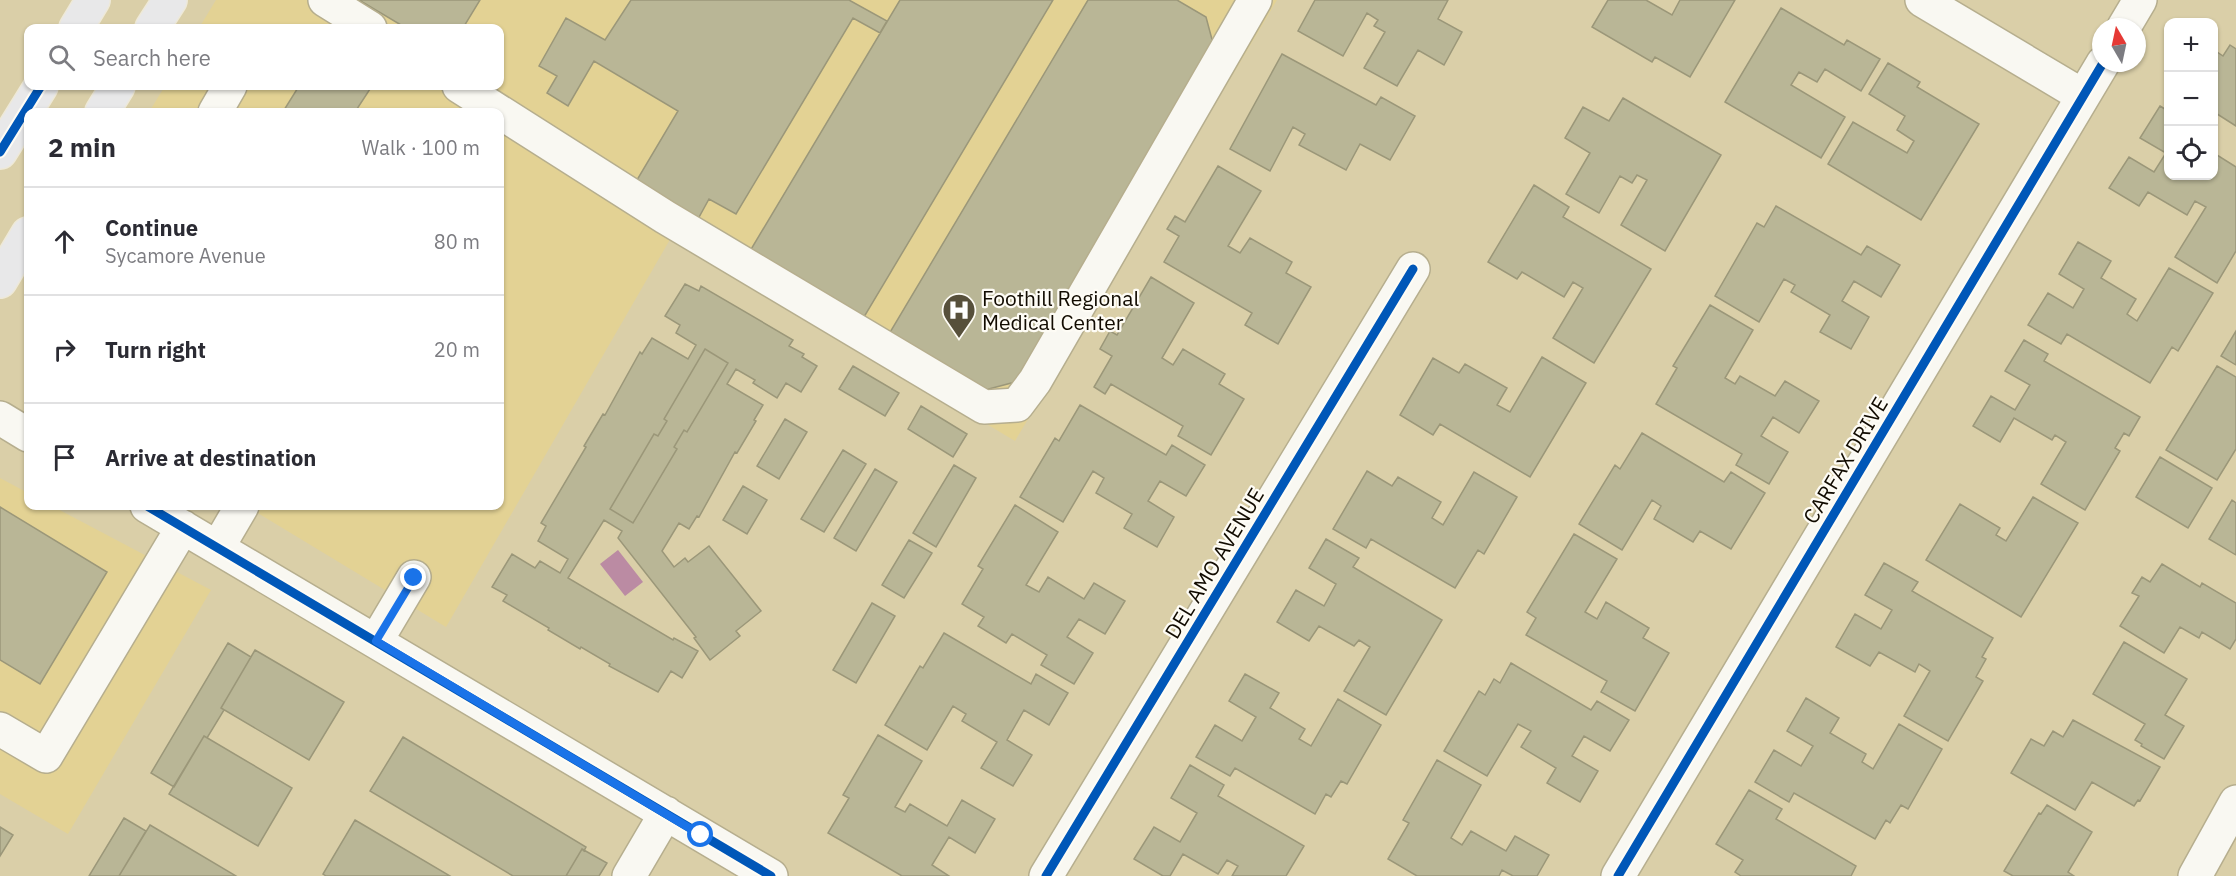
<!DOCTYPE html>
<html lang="en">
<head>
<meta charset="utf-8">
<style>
  :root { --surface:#fff; --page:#f2f2f3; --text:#2b2b33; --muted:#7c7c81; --line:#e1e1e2 }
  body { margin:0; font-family:"IBM Plex Sans",sans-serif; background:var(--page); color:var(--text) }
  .controls { position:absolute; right:18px; top:18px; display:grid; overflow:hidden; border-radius:12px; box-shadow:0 2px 4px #0004 }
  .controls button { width:54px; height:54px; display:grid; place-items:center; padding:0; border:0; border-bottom:2px solid var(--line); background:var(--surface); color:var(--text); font:30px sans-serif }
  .compass { position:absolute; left:2092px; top:18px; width:54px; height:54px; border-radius:50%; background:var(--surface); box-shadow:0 2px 4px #0004; rotate:351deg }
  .stop { position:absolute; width:18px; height:18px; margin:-14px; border:4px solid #1a73e8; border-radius:50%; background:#fff }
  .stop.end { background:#1a73e8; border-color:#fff; box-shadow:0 2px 6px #0008 }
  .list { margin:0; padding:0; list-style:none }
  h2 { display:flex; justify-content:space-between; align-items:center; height:78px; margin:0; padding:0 24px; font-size:26px }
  h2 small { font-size:20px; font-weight:400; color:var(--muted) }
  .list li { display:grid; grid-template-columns:39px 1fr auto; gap:18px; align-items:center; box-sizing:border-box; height:108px; padding:0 24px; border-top:2px solid var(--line) }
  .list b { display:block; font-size:22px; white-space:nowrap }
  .list p { margin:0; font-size:20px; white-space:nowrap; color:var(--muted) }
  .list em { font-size:20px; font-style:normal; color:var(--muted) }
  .icon { flex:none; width:33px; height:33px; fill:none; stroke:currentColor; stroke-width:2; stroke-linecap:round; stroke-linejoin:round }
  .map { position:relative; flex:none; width:2236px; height:876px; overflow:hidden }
  .search { position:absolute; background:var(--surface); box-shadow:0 2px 4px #0004; left:24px; top:24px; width:480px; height:66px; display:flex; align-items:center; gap:15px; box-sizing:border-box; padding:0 21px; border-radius:12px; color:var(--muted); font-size:22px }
  .panel { position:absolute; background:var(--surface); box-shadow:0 2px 4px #0004; left:24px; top:108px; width:480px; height:402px; border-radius:12px }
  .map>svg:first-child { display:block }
  .built { fill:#e3d294 }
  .water { fill:#bb8ba3 }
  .building { fill:#b9b696; stroke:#9b9779; stroke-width:1.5; fill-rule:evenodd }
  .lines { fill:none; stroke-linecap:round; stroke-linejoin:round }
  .minor-casing { stroke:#b6ae8e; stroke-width:36 }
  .major-casing { stroke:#eee9d8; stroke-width:36 }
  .minor { stroke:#f9f8f2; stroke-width:33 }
  .major { stroke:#e8e8e9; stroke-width:33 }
  .cycleway-casing { stroke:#fefcf5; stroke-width:13 }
  .cycleway { stroke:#0057b8; stroke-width:9 }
  .route { stroke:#1a73e8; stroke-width:8 }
  .labels { text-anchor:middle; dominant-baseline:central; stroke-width:4.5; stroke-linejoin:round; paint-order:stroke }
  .poi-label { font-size:21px; fill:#110b00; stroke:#fefcf5; text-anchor:start }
  .street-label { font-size:21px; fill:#110b00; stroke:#fefcf5 }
</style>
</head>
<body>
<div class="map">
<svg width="2236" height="876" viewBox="0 0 2236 876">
  <rect width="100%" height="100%" fill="#dacfa8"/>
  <path class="built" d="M216,0H1277L1015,441L672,236L446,627L246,506H500V112H149L165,86H500V28H199Z
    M0,478L28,493V506H52L211,590L68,834L0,794Z"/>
  <path class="water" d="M618,550L643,582L625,596L600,564Z"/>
  <path class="building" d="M359,0H480L463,28H406Z
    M631,0H849L887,21L880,33L853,18L736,214L709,199L692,230L631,190L678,111L594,61L568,106L547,93L557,76L539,66L566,18L605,40Z
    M900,0H1053L864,317L750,251Z
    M1088,0H1177L1206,17L1214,47L1015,382L985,390L889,334Z
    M1315,0H1448L1438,19L1462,32L1444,65L1418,50L1397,86L1364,68L1385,32L1374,26L1378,20L1367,13L1343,56L1298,31Z
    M1608,0H1646L1672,15L1680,0H1735L1690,77L1655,57L1652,62L1592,27Z
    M1781,8L1844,45L1847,40L1880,59L1861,91L1825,69L1817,82L1799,72L1791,85L1845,117L1821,158L1725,102Z
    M2230,45L2236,49V126L2214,112V50L2223,56Z
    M1282,54L1376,105L1381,97L1415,116L1390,160L1360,144L1346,170L1299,145L1305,134L1293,127L1270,171L1230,149Z
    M1888,63L1920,82L1917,87L1979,124L1921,220L1828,164L1853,122L1907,153L1914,141L1897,130L1905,116L1869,94Z
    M299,86H372L355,112H287L284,110Z
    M1623,98L1721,155L1665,251L1621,225L1647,180L1637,175L1632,183L1620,176L1599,213L1566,194L1590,153L1565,138L1583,107L1609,121Z
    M2160,106L2168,111V176H2214V153L2236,167V251L2217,283L2175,257L2206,207L2195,201L2187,215L2148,192L2139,206L2109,188L2129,157L2154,172L2166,153L2140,138Z
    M1218,166L1261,191L1228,246L1240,253L1250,238L1292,262L1286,273L1311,287L1278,344L1245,325L1252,313L1164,262L1179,236L1167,229L1175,216L1185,222Z
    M1534,185L1569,207L1563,217L1651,269L1594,363L1553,338L1583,288L1573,282L1564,297L1522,272L1517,279L1488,262Z
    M1776,206L1861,255L1867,246L1900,265L1881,297L1854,281L1842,301L1869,317L1851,349L1820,332L1830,315L1791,292L1795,285L1784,279L1759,322L1715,296L1757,223L1764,227Z
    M2078,242L2111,261L2101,278L2136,299L2127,314L2137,321L2169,268L2213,293L2178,351L2172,347L2150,383L2067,334L2061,344L2028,325L2048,293L2073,308L2084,289L2059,274Z
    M1151,277L1194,303L1162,358L1173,365L1183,349L1225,374L1219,384L1244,399L1211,455L1178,436L1183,426L1111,384L1105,394L1094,387L1112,356L1100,349L1110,331L1117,335Z
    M685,284L699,291L701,286L793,340L789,346L804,354L802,357L817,366L801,392L786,383L777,398L753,383L755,380L736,369L727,384L763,405L754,420L756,421L737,453L735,452L699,517L697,516L689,529L679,523L662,551L674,567L685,558L688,562L709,546L761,611L736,631L740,636L710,660L694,638L696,637L618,538L622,531L604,520L568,578L673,640L674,638L698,651L682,678L671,671L658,692L609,666L610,664L581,647L580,649L548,630L549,628L503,601L507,595L492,587L512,554L535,568L540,561L560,573L568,559L538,541L546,526L541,523L586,447L584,446L603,414L605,415L640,352L642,354L652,338L688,359L696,345L676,333L680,325L665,316ZM705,349L728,363L687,432L684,430L674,447L677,449L633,523L610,509L654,434L658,436L667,421L664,419Z
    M1710,305L1753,330L1725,378L1735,384L1740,376L1775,396L1785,381L1819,401L1799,433L1773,417L1761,436L1788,452L1769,484L1736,465L1742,454L1656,404L1677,368L1673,366Z
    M2236,331V365L2221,356Z
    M2024,340L2048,354L2044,361L2140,417L2129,436L2124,433L2115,448L2120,451L2085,510L2041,484L2066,442L2055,435L2052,440L2014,418L2000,442L1973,426L1991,396L2015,410L2030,385L2005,371Z
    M705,349L728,363L687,432L684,430L674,447L677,449L633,523L610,509L654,434L658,436L667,421L664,419Z
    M1542,357L1586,383L1530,477L1440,424L1433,435L1400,415L1433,358L1459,373L1465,364L1507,388L1497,405L1510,412Z
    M853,366L899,393L885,416L839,389Z
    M2217,366L2236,377V449L2217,480L2166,450Z
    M1080,405L1166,455L1172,445L1205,465L1186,496L1160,481L1148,501L1174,517L1157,547L1124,528L1132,514L1096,493L1104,478L1093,471L1063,522L1020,497L1055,438L1059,441Z
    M921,406L967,434L953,457L908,429Z
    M785,419L807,432L779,479L757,466Z
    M1642,433L1724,482L1731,472L1765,493L1731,549L1700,531L1693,542L1654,519L1661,506L1652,500L1622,550L1579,524L1615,465L1620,469Z
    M843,450L866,464L824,532L801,519Z
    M2160,457L2212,488L2188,528L2136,497Z
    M954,465L976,478L936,547L913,533Z
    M875,469L897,482L856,551L834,538Z
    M1367,471L1392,486L1398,477L1441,502L1432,518L1443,525L1474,472L1517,497L1484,554L1478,550L1455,588L1371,539L1366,548L1333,529Z
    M743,486L767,500L747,534L723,520Z
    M2033,497L2078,523L2021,617L1926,560L1960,504L2000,528L1996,535L2006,541Z
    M2232,500L2236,503V555L2209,539Z
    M1015,505L1058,532L1026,585L1039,592L1048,577L1084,599L1094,583L1125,601L1105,634L1079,619L1067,637L1093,653L1074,684L1041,665L1047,655L1012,634L1006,643L978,626L984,617L962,604L983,569L978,566Z
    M0,507L107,572L40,684L0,660Z
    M1574,534L1617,559L1585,612L1597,619L1606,602L1649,628L1643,638L1669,653L1635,711L1601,692L1607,681L1526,635L1536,618L1527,612Z
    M1326,539L1359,558L1353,567L1442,620L1386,715L1344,691L1370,647L1359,640L1354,646L1319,626L1309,641L1277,622L1296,590L1324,606L1336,584L1309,568Z
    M909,540L932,553L904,598L882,585Z
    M1884,563L1918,582L1912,591L1993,638L1982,657L1986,659L1976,677L1983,681L1948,741L1904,716L1930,671L1919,664L1915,672L1879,652L1870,666L1836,647L1855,614L1881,629L1892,610L1865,595Z
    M2162,564L2200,587L2202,583L2236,603V639L2230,649L2202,632L2199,638L2180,627L2164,653L2120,626L2139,596L2132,593L2142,577L2150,582Z
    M872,603L895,616L856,683L833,670Z
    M944,633L1031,684L1036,674L1068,693L1049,725L1024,710L1007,740L1032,755L1013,786L981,768L997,742L962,721L966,714L953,706L927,750L885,725L920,666L923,668Z
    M2124,642L2187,679L2165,715L2184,726L2164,759L2141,746L2142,744L2135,740L2145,724L2093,694Z
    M228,643L251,657L221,708L224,710L207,738L204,736L174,787L151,773Z
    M255,650L344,702L309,760L221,708Z
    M1511,663L1591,710L1597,701L1629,720L1610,751L1584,736L1572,756L1598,771L1580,802L1547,783L1556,768L1521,747L1531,731L1518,724L1487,776L1444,751L1479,691L1485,695L1494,679L1500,683Z
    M1245,674L1279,693L1270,708L1305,729L1299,739L1311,746L1338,699L1381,725L1347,784L1341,781L1331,797L1326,794L1315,814L1235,768L1230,776L1196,757L1215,725L1242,741L1256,717L1229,701Z
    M1806,698L1839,718L1830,733L1866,754L1862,762L1873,769L1899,724L1942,749L1908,809L1901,805L1890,823L1886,820L1875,839L1794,793L1789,802L1755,782L1774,750L1801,766L1813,746L1787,731Z
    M2073,720L2160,767L2140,801L2138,800L2134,806L2092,782L2075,810L2011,773L2031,739L2044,746L2053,731L2063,737Z
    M878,735L922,761L895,807L905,812L910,804L947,826L962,800L995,819L975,853L949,837L932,865L949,876H902L828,833L849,798L843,795Z
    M204,736L292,788L258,846L169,794Z
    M403,737L586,847L584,851L582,849L566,876H513L370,791Z
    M1437,760L1481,785L1451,838L1462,845L1471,831L1506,851L1515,836L1549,855L1537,876H1513L1502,870L1499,876H1417L1388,859L1409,823L1403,820Z
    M1190,765L1224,785L1218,796L1304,846L1286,876H1232L1238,866L1227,860L1218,874L1183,854L1170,876H1163L1134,859L1154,827L1180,842L1197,813L1171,798Z
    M1749,790L1782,809L1776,819L1856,866L1851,876H1741L1735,872L1743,860L1716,844Z
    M2047,805L2092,832L2068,872L2074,876H2013L2004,871L2039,813L2041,814Z
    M124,818L146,831L119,876H89Z
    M355,820L450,876H326L323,874Z
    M150,825L236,876H119Z
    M0,827L13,835L0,856Z
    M582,849L607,863L599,876H566Z"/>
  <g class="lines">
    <defs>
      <path id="minor" d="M325,0L370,28
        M1922,0L2083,96
        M2124,27L2140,0
        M459,86L665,217L984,407L1017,405L1035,381L1255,0
        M215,112L230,86
        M0,418L28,435
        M147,506L771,876
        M218,547L242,506
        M376,641L414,577
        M0,729L46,756L183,527
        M629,876L666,813
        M1046,876L1413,269
        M1618,876L2103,63
        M2195,876L2236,802"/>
      <path id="major" d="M76,28L93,0
        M152,28L170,0
        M102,112L118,86
        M0,152L41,86
        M0,281L28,234"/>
    </defs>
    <use href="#minor" class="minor-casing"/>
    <use href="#major" class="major-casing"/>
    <use href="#minor" class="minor"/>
    <use href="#major" class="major"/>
    <defs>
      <path id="cycleway" d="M0,152L41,86
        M147,506L771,876
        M1046,876L1413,269
        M1618,876L2103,63"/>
    </defs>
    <use href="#cycleway" class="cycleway-casing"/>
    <use href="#cycleway" class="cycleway"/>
  </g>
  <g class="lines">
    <path class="route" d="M414,578L376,641L701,835"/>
  </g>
  <defs>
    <symbol id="hospital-pin" viewBox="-11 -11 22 30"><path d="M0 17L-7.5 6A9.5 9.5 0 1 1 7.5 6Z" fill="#57503b" stroke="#fefcf5"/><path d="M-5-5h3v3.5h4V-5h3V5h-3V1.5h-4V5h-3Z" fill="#fff"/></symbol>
  </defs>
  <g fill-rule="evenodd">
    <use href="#hospital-pin" x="940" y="291" width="38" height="52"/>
  </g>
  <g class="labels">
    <g class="poi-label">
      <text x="982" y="298">Foothill Regional<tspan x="982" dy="24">Medical Center</tspan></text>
    </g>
    <g class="street-label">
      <text transform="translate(1845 460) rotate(-59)">CARFAX DRIVE</text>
      <text transform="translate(1214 563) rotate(-59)">DEL AMO AVENUE</text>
    </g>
  </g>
</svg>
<div class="controls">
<button>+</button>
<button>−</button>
<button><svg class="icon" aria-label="locate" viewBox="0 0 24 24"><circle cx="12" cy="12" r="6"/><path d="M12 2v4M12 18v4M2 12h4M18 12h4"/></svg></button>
</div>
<svg class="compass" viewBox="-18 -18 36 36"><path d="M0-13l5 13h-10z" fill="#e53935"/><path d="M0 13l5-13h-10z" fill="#7c7c81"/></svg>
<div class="stop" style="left:701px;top:835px"></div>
<div class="stop end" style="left:414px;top:578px"></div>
<div class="search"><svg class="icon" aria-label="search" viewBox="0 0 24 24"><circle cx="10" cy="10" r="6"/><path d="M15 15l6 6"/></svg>Search here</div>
<section class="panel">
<h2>2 min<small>Walk · 100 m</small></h2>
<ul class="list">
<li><svg class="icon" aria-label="ahead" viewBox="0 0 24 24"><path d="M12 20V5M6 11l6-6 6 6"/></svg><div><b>Continue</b><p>Sycamore Avenue</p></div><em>80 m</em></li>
<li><svg class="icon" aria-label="right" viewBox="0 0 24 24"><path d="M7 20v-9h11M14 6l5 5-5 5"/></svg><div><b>Turn right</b></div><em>20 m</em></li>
<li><svg class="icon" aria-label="arrive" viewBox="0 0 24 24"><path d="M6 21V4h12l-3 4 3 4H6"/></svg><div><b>Arrive at destination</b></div></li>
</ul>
</section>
</div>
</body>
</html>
